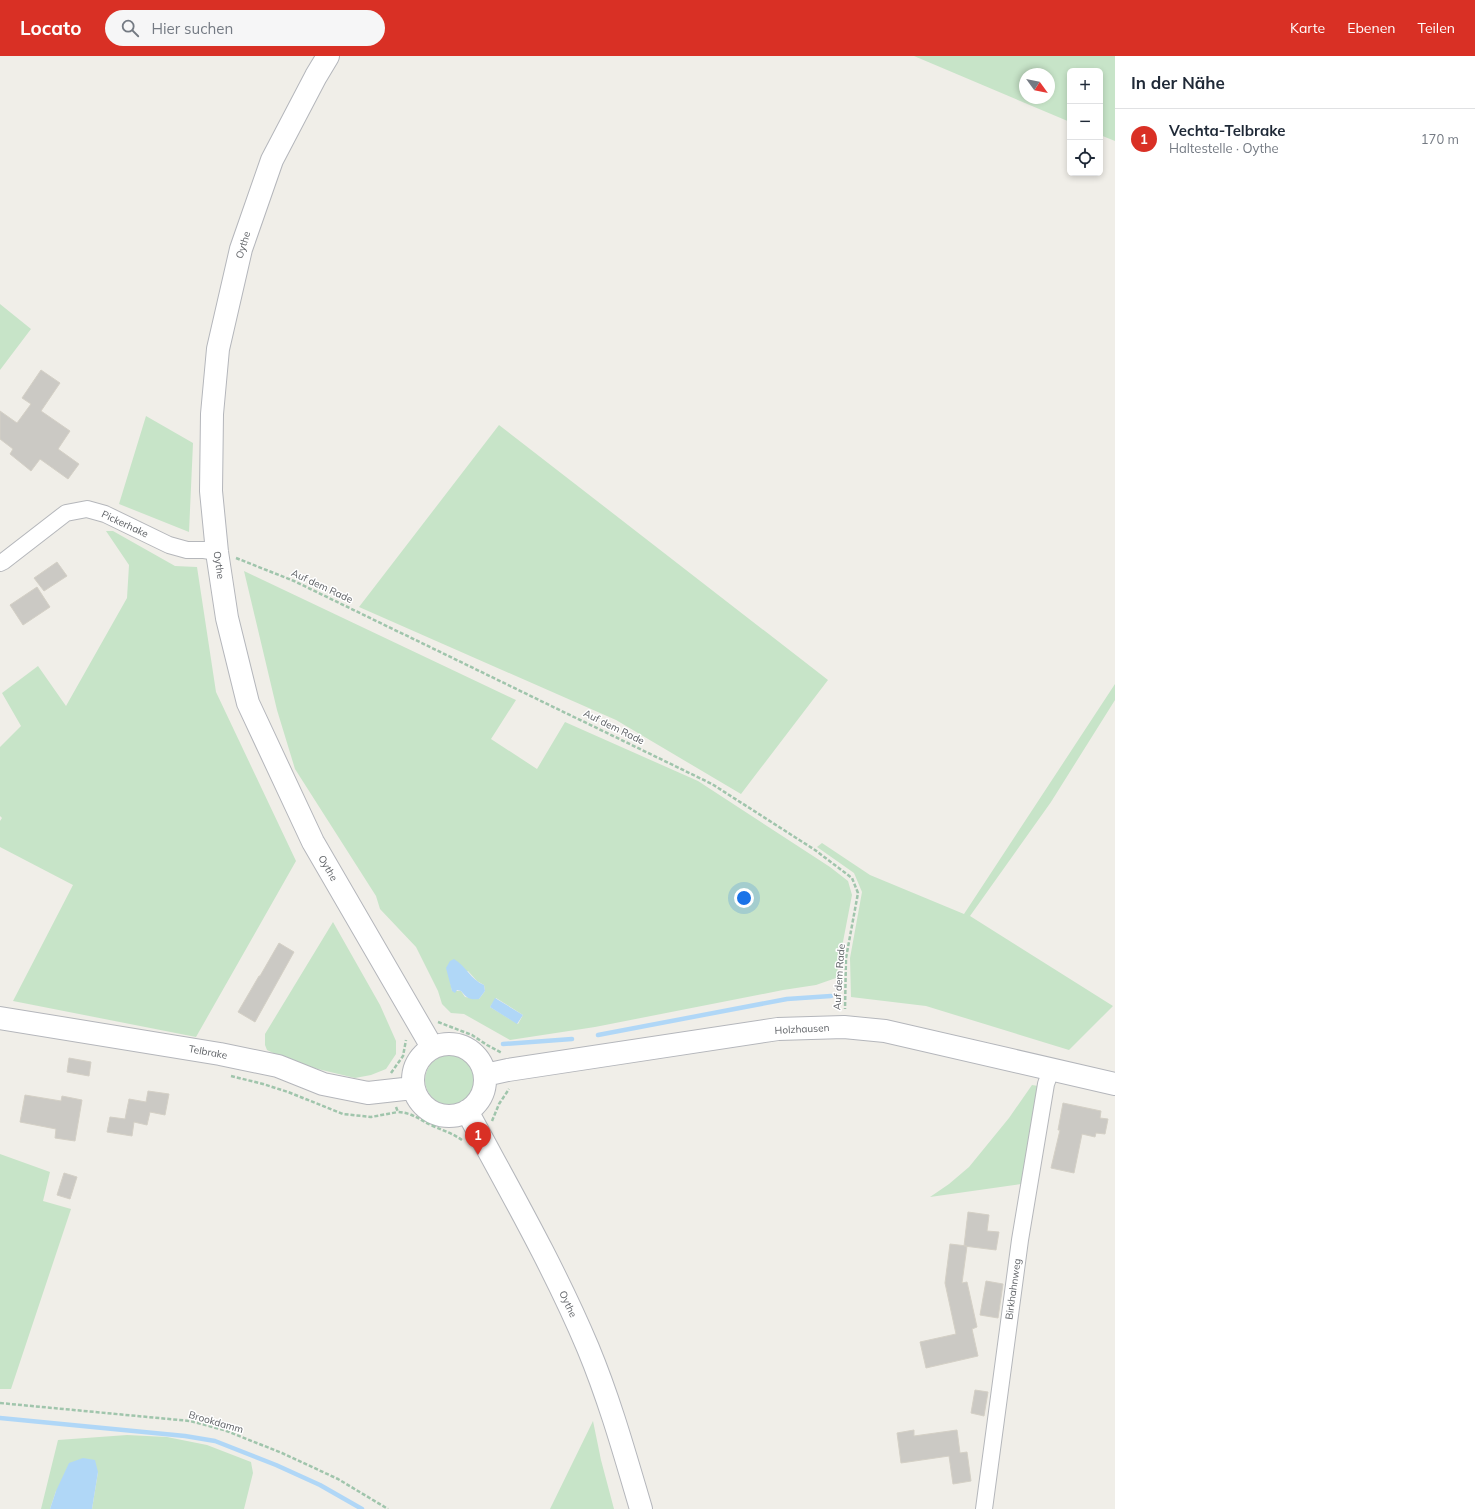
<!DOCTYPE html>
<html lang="de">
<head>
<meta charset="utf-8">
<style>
  :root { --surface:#fff; --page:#f6f6f7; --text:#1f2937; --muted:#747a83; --line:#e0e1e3; --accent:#d93025 }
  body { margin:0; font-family:Mulish,sans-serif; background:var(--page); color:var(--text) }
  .controls { position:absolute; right:12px; top:12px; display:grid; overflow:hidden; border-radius:6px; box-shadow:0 2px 6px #0003 }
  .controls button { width:36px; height:36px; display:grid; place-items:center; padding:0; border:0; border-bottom:1px solid var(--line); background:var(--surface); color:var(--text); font:20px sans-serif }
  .compass { position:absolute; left:1019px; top:12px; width:36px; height:36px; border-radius:50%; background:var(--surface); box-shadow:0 2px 6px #0003; rotate:123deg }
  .you { position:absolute; left:744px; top:842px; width:14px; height:14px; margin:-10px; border:3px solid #fff; border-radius:50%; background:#1a73e8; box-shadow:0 0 0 6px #1a73e833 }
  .badge { display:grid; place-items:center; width:26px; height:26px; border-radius:50%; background:var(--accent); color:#fff; font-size:13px; font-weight:700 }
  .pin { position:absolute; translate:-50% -33px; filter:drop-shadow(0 1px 2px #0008) }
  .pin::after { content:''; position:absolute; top:21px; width:14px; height:12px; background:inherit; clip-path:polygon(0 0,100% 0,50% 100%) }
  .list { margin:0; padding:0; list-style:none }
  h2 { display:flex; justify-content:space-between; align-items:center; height:52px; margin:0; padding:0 16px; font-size:17px }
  h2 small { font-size:13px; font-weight:400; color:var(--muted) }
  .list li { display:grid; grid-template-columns:26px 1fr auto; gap:12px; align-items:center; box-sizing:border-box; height:60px; padding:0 16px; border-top:1px solid var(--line) }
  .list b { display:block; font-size:15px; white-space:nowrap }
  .list p { margin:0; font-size:13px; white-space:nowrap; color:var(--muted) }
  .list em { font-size:13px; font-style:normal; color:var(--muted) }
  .icon { flex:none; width:22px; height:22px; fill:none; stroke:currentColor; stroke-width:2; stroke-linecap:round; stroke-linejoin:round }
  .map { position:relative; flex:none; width:1115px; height:1453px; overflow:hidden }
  header { display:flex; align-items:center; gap:24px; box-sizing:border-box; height:56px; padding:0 20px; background:var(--accent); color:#fff }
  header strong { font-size:19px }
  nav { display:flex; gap:22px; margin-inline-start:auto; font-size:14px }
  .search { width:280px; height:36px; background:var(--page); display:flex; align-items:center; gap:10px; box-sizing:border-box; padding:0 14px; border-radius:22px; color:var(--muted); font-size:15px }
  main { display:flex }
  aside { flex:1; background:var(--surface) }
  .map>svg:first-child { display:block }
  .green { fill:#c7e4c8; fill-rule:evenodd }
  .water { fill:#b0d7f7 }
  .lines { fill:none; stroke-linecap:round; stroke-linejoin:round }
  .stream { stroke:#b0d7f7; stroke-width:4.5 }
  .building { fill:#cbc9c4; stroke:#d4d0c6 }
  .street-casing { stroke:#b5b7bb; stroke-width:18 }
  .secondary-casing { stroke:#b4b6bb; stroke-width:24 }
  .path { stroke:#a0c5ac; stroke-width:2.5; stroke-dasharray:4 2; stroke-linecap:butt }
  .street { stroke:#fff; stroke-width:16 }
  .secondary { stroke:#fff; stroke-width:22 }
  .labels { text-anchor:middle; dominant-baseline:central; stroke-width:3; stroke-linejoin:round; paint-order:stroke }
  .street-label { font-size:10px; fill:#5f6266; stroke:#fff }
</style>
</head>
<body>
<header>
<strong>Locato</strong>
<div class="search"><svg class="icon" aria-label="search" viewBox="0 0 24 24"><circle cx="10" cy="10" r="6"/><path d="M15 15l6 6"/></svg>Hier suchen</div>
<nav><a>Karte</a><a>Ebenen</a><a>Teilen</a></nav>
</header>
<main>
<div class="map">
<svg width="1115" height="1453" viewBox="0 0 1115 1453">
  <rect width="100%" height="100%" fill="#f0eee8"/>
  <path class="green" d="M914,0H1115V85L1100,79V15H1070V66ZM1025,18H1049V42H1025Z
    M0,248L31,273L0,314Z
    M146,360L193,387L189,476L119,448Z
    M499,369L828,624L741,738L616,664L359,551Z
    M106,475H113L175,510L197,511L216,636L296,805L196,981L13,945L73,829L0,791V765L2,762L0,760V691L21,670L2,637L38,610L66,650L127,542L129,509Z
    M244,515L516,644L491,683L537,713L565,666L698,725L830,811L848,825L852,839L836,922L816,929L783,934L595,971L510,984L464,958L451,957L442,948L438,935L416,891L380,853L376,840L295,713L277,654ZM468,915L477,925L484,929L485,935L479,943L465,941L461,935H452L450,924ZM496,942L523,959L518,968L490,951Z
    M1115,628V644L1051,746L970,860L1113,950L1069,994L926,950L851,941L850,902L862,836L854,817L817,791L822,787L870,819L964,858Z
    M333,866L380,949L396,985V998L386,1013L371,1019L355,1022L293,1007L267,994L265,989V978Z
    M425 1024a25 25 0 1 1 50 0a25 25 0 1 1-50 0Z
    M1032,1029L1038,1030L1021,1128L930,1141L949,1128L969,1111L1009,1062Z
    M0,1098L50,1116L43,1145L71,1153L11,1333H0Z
    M593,1365L601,1404L614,1453H550Z
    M127,1379L167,1381L207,1389L251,1406L253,1417L244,1453H92L98,1416L56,1435L50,1453H41L58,1384Z"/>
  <path class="water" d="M454,903C466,910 471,924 484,929L485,935L479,943C469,944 467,942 461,935L457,934L455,937L452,935L446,912L450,905Z
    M495,942L523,959L517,968L490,951Z
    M83,1402L95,1404L98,1416L92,1453H50L56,1435L69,1407Z"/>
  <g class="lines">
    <path class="stream" d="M598,979L787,943L831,940
      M503,988L572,983
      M0,1362L185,1380L215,1385L276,1409L320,1429L362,1453"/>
  </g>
  <path class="building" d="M41,314L60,327L41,355L70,375L58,393L79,408L68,423L40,403L31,415L10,398L13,393L0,383V355L17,367L31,348L22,342Z
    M57,506L67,520L44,535L34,522Z
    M37,531L50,551L23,569L10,549Z
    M279,887L294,896L255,966L238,956L259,920H260Z
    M69,1002L91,1006L89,1020L67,1016Z
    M148,1035L169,1038L165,1059L150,1056L147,1069L134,1066L132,1080L107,1076L110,1061L125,1063L129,1043L146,1046Z
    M25,1039L61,1045L62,1040L82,1044L75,1085L55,1082L56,1073L20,1066Z
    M1063,1047L1101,1055L1100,1062L1108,1063L1105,1078L1096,1077L1095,1081L1082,1078L1074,1117L1051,1112L1060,1074H1058Z
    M64,1117L77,1121L70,1143L57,1139Z
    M968,1156L989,1159L987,1175L999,1176L996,1194L964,1190Z
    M950,1188L967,1190L962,1227L967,1226L977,1271L972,1273L978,1300L926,1312L920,1286L956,1278L945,1227Z
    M986,1225L1003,1228L998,1262L980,1259Z
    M975,1334L988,1336L984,1360L971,1357Z
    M914,1374V1380L957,1374L960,1397L967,1396L971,1425L953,1428L949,1400L901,1407L897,1377Z"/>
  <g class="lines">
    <defs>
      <path id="street" d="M0,507L4,505L66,457L87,453L105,458L169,489L187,494H204L217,496
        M984,1453L1020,1184L1046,1028L1051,1014"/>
      <path id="secondary" d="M328,0L316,20L272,104L241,193L218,293L212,358L211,435L217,496L227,562L248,647L313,786L432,991
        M0,962L220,998L278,1010L323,1028L368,1037L413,1032
        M413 1024a36 36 0 1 1 72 0a36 36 0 1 1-72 0Z
        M485,1019L508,1014L778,973L844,971L885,975L1115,1028
        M467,1055C509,1133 554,1211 588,1292C610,1345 625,1399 641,1453"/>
    </defs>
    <use href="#street" class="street-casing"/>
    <use href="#secondary" class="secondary-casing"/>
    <path class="path" d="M236,502L294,525L712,728L815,794L852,822L858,837L846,902L845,953
      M438,966L472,979L487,989L502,997
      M391,1017L403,1000L406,984
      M231,1020L263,1028L288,1036L343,1058L371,1061L398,1056
      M396,1051L398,1056C414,1057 419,1064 433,1070C444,1075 452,1077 462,1084
      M492,1065L499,1048L509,1033
      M0,1347L190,1365L224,1374L282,1397L338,1423L388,1453"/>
    <use href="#street" class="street"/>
    <use href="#secondary" class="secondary"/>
  </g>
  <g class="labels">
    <g class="street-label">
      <text transform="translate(243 189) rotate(-73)">Oythe</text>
      <text transform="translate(125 468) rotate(25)">Pickerhake</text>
      <text transform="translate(219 509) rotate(82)">Oythe</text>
      <text transform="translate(322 530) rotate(25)">Auf dem Rade</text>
      <text transform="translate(614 671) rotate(26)">Auf dem Rade</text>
      <text transform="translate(328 812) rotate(60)">Oythe</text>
      <text transform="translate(839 921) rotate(-86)">Auf dem Rade</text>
      <text transform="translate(802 973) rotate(-3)">Holzhausen</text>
      <text transform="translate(208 996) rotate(10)">Telbrake</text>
      <text transform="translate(1013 1233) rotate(-82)">Birkhahnweg</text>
      <text transform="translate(568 1248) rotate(65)">Oythe</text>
      <text transform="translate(216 1366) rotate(16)">Brookdamm</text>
    </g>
  </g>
</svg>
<div class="controls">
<button>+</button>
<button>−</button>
<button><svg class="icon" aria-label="locate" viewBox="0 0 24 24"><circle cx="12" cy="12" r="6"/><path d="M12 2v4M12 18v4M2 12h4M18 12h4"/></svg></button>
</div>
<svg class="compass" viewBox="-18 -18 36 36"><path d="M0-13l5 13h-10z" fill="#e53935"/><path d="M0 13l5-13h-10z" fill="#747a83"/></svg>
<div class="you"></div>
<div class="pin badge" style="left:478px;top:1099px">1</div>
</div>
<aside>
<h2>In der Nähe<small></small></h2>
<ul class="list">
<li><span class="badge">1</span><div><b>Vechta-Telbrake</b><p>Haltestelle · Oythe</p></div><em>170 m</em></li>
</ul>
</aside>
</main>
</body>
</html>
